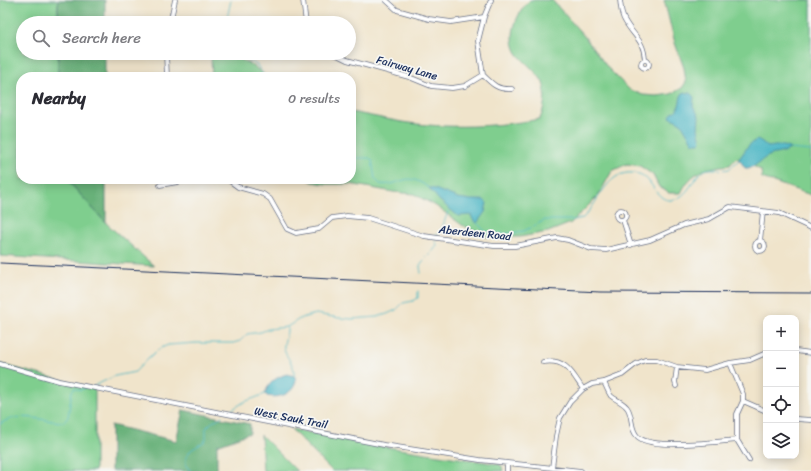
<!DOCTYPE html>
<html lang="en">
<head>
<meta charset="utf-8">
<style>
  :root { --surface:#fff; --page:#f2f2f3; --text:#2b2b33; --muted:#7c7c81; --line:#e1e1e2 }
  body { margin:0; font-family:Sriracha,sans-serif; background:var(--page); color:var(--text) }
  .controls { position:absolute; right:12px; bottom:12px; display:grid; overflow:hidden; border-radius:8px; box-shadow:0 2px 10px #0003 }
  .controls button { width:36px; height:36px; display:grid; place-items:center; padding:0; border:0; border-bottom:1px solid var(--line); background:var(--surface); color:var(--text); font:20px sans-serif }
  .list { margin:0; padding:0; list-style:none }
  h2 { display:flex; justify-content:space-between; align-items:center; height:52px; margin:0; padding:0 16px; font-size:17px }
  h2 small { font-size:13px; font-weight:400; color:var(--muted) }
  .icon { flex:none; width:22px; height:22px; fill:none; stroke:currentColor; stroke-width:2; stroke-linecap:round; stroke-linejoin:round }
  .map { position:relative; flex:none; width:811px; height:471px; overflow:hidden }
  .search { position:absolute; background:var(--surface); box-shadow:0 2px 10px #0003; left:16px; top:16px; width:340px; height:44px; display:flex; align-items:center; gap:10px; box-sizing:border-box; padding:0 14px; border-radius:22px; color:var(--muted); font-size:15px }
  .panel { position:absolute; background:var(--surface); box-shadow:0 2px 10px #0003; left:16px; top:72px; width:340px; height:112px; border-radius:16px }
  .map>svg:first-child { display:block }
  .green { fill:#7fce8e; stroke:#4d7e76 }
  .forest { fill:#67b179; stroke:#41706c }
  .water { fill:#48b5c4; stroke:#327291 }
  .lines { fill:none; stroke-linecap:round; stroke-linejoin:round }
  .stream { stroke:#48b5c4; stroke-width:1 }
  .minor-casing { stroke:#666e84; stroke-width:5.5 }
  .minor { stroke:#fff; stroke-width:4 }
  .rail { stroke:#1b2f5e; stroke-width:1 }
  .labels { text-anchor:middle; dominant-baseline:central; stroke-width:3.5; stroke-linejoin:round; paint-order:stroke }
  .street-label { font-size:11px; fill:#1b2f5e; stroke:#f6f6f2 }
</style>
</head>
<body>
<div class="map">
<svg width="811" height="471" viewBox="0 0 811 471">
  <rect width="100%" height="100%" fill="#f6f6f2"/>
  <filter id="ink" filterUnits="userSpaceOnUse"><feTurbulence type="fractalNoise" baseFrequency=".025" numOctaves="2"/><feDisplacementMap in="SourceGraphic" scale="8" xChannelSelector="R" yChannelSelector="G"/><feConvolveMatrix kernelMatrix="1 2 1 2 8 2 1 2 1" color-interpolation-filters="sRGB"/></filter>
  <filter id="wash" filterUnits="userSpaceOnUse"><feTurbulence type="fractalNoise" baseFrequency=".012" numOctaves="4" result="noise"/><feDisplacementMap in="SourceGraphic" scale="16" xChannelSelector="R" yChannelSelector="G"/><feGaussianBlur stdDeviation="0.9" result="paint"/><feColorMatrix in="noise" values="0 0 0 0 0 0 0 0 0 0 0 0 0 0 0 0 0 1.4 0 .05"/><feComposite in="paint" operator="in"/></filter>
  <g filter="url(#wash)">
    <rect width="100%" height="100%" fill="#f0e4cb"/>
    <path class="green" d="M0,0H58V23H23V53H58V77H21V179H69L70,183L106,223L154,266L0,256Z
      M530,0H552L584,36L608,68L630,90L643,95L657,96L671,94L682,88L686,82L684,68L675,43L664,0H811V195L762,178L761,170L736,158L730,165C706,168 692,170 681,193H669L659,187L653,175L640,166L627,164L612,171L598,196L571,223L548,232L520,237H487L462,225L436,206L414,194L393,192L350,184H326L313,182L307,179H351V112C368,115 385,119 402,122C448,129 495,127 540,119C544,109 546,97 544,86C542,75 523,62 517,53C507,36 517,12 530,0Z
      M214,53H229L255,67L267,77H212L211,56Z
      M0,364L95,389V471H0Z
      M291,429L373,445L498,464L502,466L503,471H332Z
      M261,435L297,471H263Z"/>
    <path class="forest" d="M58,0H105V23H58Z
      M58,53H105V77H58Z
      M69,179H106V223L70,183Z
      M183,410L250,424V433L217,445V471H111V425L176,441Z"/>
    <path class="water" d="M684,92L690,93L694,97L693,106L699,116L698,129L701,141L699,143H693L681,123L670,117C671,112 676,112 678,108C681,102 679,97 684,92Z
      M756,140L761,141L768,147C776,146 783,144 790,149C784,153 778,153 771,155C761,158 756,169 745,168L739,159L749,145Z
      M429,188H432L458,198L471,200H484L487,203L485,212L477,223L473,220L471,215L458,216L439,200Z
      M287,374L294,376L296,378C296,393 280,399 267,396L265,394C268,383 276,377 287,374Z"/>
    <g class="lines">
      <path class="stream" d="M226,23L231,0
        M235,53L257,65L265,77
        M790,149L811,151
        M351,158H369L372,160L375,179L380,184C403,187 404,169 429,188
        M477,223L486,232L504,234L524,231L545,220H574L583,218C601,200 608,166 639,174C653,178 655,201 671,200C690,198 691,177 705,170C713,167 721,171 729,169L739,160
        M436,235L441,231L449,209
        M421,273C421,271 420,269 420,266C420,262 434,252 437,245L435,241
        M287,327C288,335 283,341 284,349C286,358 296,365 294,376
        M94,386L115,376L135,372L148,358L161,348L168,345L196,343H233L240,341L247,334L261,332L268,329L287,327L301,318L316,314L339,318L352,319L377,317L387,314L396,310L403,303L413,301L418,298V291
        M228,412L244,402L265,394
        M0,424C20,410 43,422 64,422L68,417L72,391L74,388L80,390L85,388
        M191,471L186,466V457L191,450L204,442L206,439V428L211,423L222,416"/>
    </g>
  </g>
  <g filter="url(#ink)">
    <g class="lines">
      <defs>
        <path id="minor" d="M303,0L306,23
          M386,0L397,10L429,19L451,22L484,17
          M620,0C621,7 621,15 625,21C634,37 644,40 645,60
          M170,23L175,0
          M166,53L167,77
          M326,53L337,55L347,60L409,77L431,86L452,88L465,86L483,75
          M641 64a4 4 0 1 1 8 0a4 4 0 1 1-8 0Z
          M483,75L478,41L484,17L491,0
          M483,75C493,85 498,90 512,89
          M227,179L238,187L263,194L270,199L287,229L296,233L319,229L332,218L347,216L368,218L424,236L494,246H515L557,238L568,240L591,249L606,250L650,240L684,225L709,219L730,207L779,213L811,228
          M160,185L178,182L184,179
          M616 215a5 5 0 1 1 10 0a5 5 0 1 1-10 0Z
          M623,220L631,245
          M760,241L763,211
          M755 246a5 5 0 1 1 10 0a5 5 0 1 1-10 0Z
          M796,351L811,353
          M543,362C566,358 572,373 583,389
          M730,363L743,394V401L737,414V440L749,460
          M0,364L59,381L384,445L480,460L581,471
          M604,382C606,386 608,392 611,396C617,401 624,402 628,409C633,418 630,430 638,437C653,450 717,442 737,440
          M676,386L675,382L677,367
          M743,401L766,411
          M796,419L811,420
          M552,468L556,436L560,418L570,402L583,389L592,384L604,382L622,375L636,364L645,360H657L677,367L705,370L730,363L750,360L766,353
          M507,471V463"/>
      </defs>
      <use href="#minor" class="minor-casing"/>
      <use href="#minor" class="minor"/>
      <path class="rail" d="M0,263L600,292L811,293"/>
    </g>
  </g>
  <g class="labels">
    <g class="street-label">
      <text transform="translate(407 68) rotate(16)">Fairway Lane</text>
      <text transform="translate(475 233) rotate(6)">Aberdeen Road</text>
      <text transform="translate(291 418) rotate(11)">West Sauk Trail</text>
    </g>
  </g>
</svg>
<div class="controls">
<button>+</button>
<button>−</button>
<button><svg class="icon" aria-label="locate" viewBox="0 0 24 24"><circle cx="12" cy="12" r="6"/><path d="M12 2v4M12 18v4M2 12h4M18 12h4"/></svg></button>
<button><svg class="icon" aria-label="layers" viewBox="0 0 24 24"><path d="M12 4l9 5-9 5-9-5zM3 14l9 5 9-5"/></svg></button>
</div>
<div class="search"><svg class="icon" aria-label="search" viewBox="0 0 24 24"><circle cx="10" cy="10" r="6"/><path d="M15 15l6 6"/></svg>Search here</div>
<section class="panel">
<h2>Nearby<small>0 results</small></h2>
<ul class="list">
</ul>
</section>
</div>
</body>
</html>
